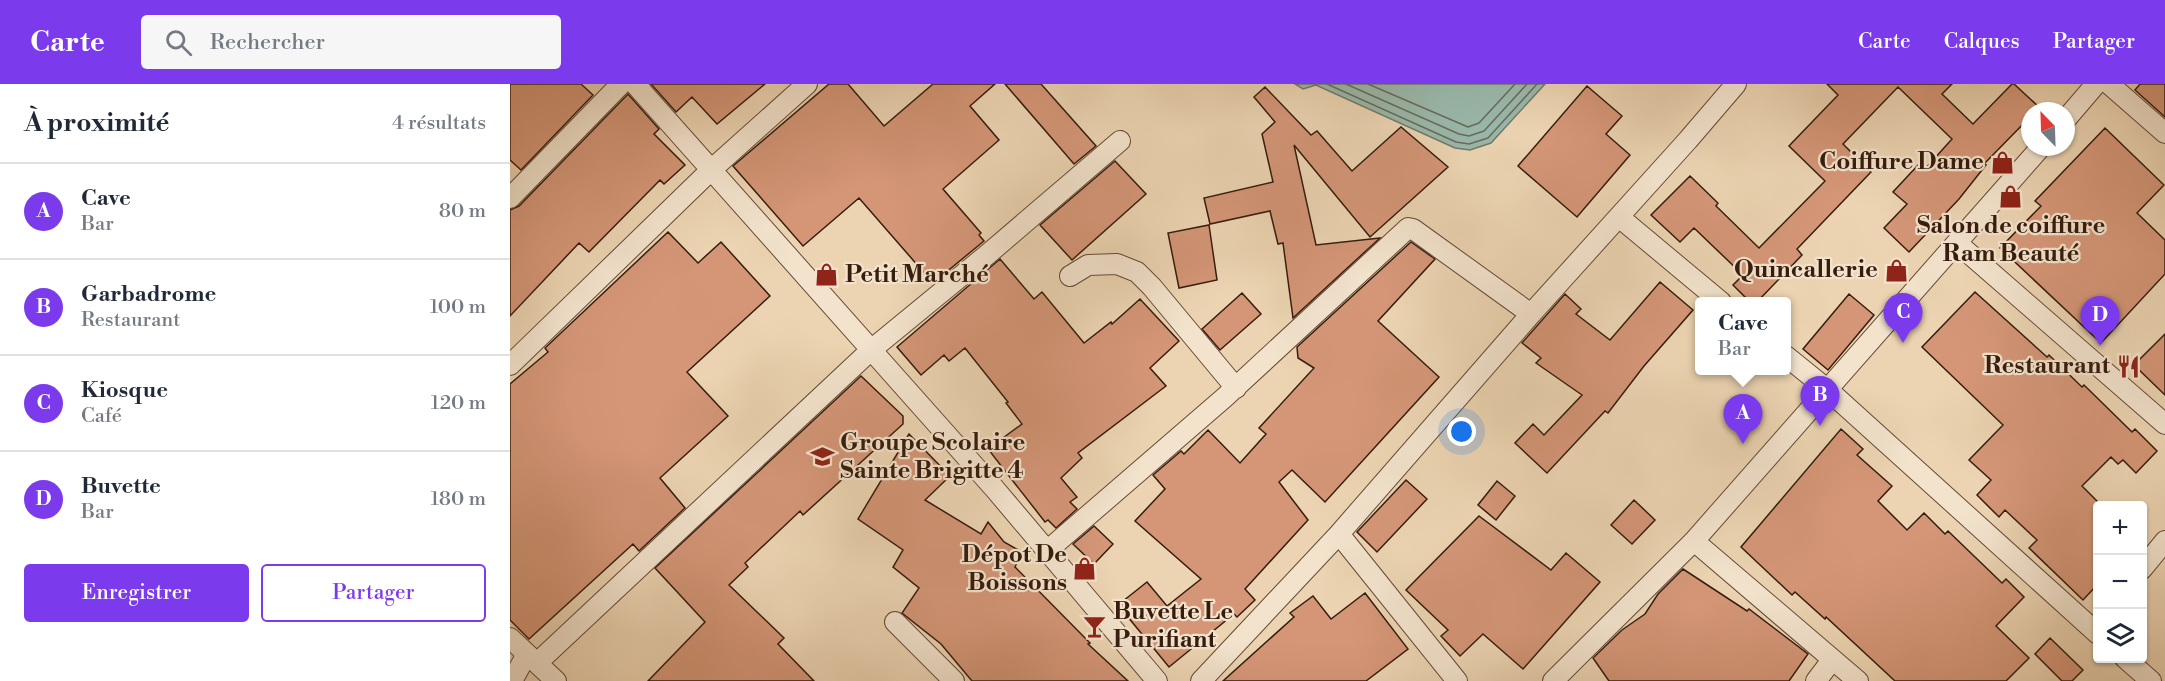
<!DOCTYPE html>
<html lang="fr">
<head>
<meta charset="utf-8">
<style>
  :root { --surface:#fff; --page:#f6f6f7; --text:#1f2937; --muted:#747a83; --line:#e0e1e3; --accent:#7c3aed }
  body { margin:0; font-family:"Libre Bodoni",serif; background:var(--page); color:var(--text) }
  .controls { position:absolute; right:18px; bottom:18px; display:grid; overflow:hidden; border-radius:6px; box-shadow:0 2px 4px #0004 }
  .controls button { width:54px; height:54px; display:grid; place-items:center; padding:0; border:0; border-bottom:2px solid var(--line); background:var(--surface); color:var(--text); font:30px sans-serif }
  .compass { position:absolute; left:1511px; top:18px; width:54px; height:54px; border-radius:50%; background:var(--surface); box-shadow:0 2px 4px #0004; rotate:337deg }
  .you { position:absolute; left:952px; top:348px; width:21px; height:21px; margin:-15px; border:4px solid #fff; border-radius:50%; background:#1a73e8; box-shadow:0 0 0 9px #1a73e833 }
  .badge { display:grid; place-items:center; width:39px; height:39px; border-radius:50%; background:var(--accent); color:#fff; font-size:20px; font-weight:700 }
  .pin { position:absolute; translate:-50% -50px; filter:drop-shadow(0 2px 3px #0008) }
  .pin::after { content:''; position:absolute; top:32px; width:21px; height:18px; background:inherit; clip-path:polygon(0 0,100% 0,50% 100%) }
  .popup { position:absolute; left:1185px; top:213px; width:96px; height:78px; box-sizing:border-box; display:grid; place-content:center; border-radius:6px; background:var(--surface); filter:drop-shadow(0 2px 4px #0005); font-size:20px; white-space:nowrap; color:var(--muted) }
  .popup b { font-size:22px; color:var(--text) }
  .popup::after { content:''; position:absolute; left:50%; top:100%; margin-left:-12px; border:12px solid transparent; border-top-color:var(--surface) }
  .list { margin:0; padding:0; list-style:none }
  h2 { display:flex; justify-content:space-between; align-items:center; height:78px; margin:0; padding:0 24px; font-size:26px }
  h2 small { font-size:20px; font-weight:400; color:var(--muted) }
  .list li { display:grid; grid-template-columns:39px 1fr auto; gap:18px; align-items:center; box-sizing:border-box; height:96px; padding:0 24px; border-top:2px solid var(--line) }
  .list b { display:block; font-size:22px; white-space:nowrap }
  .list p { margin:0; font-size:20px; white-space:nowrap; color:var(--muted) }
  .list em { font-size:20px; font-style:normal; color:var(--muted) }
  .actions { display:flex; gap:12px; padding:18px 24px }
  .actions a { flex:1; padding:14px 0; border:2px solid var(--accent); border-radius:6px; text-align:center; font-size:21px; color:var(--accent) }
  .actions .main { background:var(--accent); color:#fff }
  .icon { flex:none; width:33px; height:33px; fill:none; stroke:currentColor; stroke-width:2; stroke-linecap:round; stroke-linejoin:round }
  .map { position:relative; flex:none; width:1655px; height:597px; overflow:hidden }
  header { display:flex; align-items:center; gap:36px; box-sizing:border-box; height:84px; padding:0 30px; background:var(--accent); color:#fff }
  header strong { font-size:28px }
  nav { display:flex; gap:33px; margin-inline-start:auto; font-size:21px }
  .search { width:420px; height:54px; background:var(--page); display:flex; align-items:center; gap:15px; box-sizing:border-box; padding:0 21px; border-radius:6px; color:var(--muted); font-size:22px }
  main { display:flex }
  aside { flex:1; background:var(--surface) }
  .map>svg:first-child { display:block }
  .water { fill:#99b8aa; stroke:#717a6b; stroke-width:1.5 }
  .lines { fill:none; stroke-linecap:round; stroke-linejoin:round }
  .shore { stroke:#686a5c; stroke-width:1.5 }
  .building { fill:#d49677; stroke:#361c0d; stroke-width:1.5 }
  .street-casing { stroke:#644a36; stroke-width:22 }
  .street { stroke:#f3e3cd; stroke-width:20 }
  .labels { text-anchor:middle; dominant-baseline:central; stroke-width:4.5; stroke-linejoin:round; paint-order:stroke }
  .poi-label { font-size:24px; font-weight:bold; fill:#361c0d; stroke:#f3e3cd; text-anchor:end }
</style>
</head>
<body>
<header>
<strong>Carte</strong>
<div class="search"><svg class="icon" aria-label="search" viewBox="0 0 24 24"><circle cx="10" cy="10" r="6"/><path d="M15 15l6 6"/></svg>Rechercher</div>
<nav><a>Carte</a><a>Calques</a><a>Partager</a></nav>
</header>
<main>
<aside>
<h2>À proximité<small>4 résultats</small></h2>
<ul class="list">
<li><span class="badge">A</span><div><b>Cave</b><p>Bar</p></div><em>80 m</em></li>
<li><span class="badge">B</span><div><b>Garbadrome</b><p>Restaurant</p></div><em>100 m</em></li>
<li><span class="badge">C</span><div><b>Kiosque</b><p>Café</p></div><em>120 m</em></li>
<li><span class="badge">D</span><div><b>Buvette</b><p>Bar</p></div><em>180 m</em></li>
</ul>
<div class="actions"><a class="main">Enregistrer</a><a>Partager</a></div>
</aside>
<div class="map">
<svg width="1655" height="597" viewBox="0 0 1655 597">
  <rect width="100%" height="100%" fill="#ecd4b2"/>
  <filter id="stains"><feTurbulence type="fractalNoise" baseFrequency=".00333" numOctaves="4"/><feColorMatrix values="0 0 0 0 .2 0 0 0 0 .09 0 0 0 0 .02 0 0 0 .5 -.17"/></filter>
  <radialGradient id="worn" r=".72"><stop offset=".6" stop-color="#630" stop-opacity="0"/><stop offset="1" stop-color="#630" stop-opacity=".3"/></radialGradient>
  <path class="water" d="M785,0H1035L981,59L960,66L945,64L806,1L793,5Z"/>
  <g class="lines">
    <path class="shore" d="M817,0L946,58L959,60L978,54L1027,0
      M836,0L949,50L959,52L974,47L1017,0
      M858,0L958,43L969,39L1005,0"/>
  </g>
  <path class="building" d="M0,0H71L83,11L11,86L0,76Z
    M141,0H255L207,40L182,13L166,28Z
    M319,0H338L374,42L423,0H485L460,22L489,56L433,105L471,149L469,151L474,157L423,199L349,114L293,162L223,82Z
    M495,0H531L586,62L564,80Z
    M1317,0H1442L1432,10L1463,40L1502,0H1504L1529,23L1526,27H1520V33L1474,80L1476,81L1449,115L1399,168L1374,144L1397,120L1383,108L1409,80L1415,85L1442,55L1388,3L1333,60L1361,88L1287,165L1292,171L1247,218H1240L1223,201L1233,191L1184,144L1170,158L1141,131L1180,92L1208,119L1206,122L1249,164L1315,97L1279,62L1328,11Z
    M1630,0H1655V33L1625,6Z
    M1077,2L1112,32L1096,50L1120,71L1067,133L1008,82Z
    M755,3L801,51L807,47L842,87L891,43L938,83L860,153L784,61L806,161L870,154L783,234L773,159L768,160L760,127L700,140L694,114L763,98L752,50L765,38L744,13Z
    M118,10L149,45L144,50L175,81L154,100L150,96L79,168L69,159L0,232V126L9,122Z
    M1595,44L1654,101L1627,129L1655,156V190L1591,259L1490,164L1531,122L1525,117Z
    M605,77L636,110L562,176L530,141Z
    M699,141L707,196L669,204L658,149Z
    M158,148L188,179L211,158L260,212L177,288L218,332L150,394L175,424L129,467L123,460L19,555L0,536V300L38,268L35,264Z
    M901,158L925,175L868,237L929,293L815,418L782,386L769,398L798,436L735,505L745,516L727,533L724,530L659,583L608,521L637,498L657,522L691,495L625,437L655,405L643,391L671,367L674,370L698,346L730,379L756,350L749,344L804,284L788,274L787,263Z
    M490,175L524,215L532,208L574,259L601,238L602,240L630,215L669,257L640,284L656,302L568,369L572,374L551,394L567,413L560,418L567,425L546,444L538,436L535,438L478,365L512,340L496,319L498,318L455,264L439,277L434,271L411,291L387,263Z
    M1150,198L1183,226L1134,282L1098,329L1095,327L1037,389L1005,359L1023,340L1034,351L1072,311L1026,279L1031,274L1012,259L1055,210L1071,225L1066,230L1100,256Z
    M1465,208L1537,273L1539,271L1572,303L1574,301L1622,348L1625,345L1647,367L1626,389L1613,376L1608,380L1601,373L1572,402L1587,417V501L1573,516L1519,464L1527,456L1495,426L1489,433L1467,411L1481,396L1459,376L1493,341L1412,263Z
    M732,209L751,230L710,266L692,245Z
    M1339,210L1364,231L1318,286L1293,265Z
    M1655,250V311L1624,281Z
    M351,292L393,332V340L293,431L290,427L235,479L238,483L219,501L274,554L268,560L304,597H138L195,538L145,484Z
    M1331,345L1353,365L1347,371L1382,402L1368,417L1397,446L1414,429L1435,450L1438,447L1492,499L1496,495L1514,513L1486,542L1519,574L1496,597H1385L1316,533L1315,535L1285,508L1282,511L1231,463Z
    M399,350L440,392L415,416L471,450L478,438L494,458L512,468L505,483L580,559L578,560L618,597H462L431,560L392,529L409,504L383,483L393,466L348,435Z
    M896,396L917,415L867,468L847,448Z
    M987,397L1005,412L986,436L968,421Z
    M1124,416L1145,436L1122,460L1101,441Z
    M969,432L1041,486L1056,469L1090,498L1013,585L973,550L950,572L931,552L938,546L896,506Z
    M584,442L603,460L584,480L563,460Z
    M1173,485L1237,527L1239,525L1298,570L1279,597H1099L1083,574L1112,546L1135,530L1148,510Z
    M855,509L898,565L856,597H713L784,533L780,529L803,512L821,535Z
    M1540,554L1573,586L1562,597H1552L1525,570Z"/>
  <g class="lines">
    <defs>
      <path id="street" d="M125,0L484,404L647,597
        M1599,0L1655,49
        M1556,35L1586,0
        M0,114L111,0
        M1109,133L1211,218
        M1447,159L1655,340
        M560,192L578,181L607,180L627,188L642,203L726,304
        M1021,230L1178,56L1226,0
        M1276,272L1318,306L1588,550
        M0,281L201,86L297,0
        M829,450L947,597
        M1184,457L1348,597
        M538,466L714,314L898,144L903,145L1021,230L829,450L691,597
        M1632,485L1655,457
        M385,538L444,597
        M0,554L46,597
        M1615,574L1641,597
        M27,579L361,266L478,170L610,57
        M2,597L17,570
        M1043,597L1184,457L1531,63
        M1306,597L1322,576"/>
    </defs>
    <use href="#street" class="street-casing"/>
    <use href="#street" class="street"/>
  </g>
  <defs>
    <symbol id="shop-bare" viewBox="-9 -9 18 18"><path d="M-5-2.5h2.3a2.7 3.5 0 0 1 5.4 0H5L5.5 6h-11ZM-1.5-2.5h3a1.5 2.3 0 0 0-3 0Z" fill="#8f2418" stroke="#f3e3cd" stroke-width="2.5" paint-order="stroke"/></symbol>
    <symbol id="restaurant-bare" viewBox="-9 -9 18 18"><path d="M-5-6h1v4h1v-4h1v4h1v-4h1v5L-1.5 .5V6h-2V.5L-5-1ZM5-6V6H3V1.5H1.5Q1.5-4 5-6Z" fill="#8f2418" stroke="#f3e3cd" stroke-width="2.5" paint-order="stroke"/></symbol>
    <symbol id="school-bare" viewBox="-9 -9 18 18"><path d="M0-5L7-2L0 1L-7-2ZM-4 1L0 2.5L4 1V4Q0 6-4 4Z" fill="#8f2418" stroke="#f3e3cd" stroke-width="2.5" paint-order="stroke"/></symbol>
    <symbol id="bar-bare" viewBox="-9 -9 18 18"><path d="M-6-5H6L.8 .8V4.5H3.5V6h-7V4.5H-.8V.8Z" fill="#8f2418" stroke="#f3e3cd" stroke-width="2.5" paint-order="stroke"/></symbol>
  </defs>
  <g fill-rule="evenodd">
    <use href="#shop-bare" x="1476" y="62" width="33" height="33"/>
    <use href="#shop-bare" x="1484" y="96" width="33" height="33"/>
    <use href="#shop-bare" x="1370" y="170" width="33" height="33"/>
    <use href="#shop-bare" x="300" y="174" width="33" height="33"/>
    <use href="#restaurant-bare" x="1602" y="266" width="33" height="33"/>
    <use href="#school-bare" x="296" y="356" width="33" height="33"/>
    <use href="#shop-bare" x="558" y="468" width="33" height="33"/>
    <use href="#bar-bare" x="568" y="526" width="33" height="33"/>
  </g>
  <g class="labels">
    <g class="poi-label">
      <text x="1474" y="78">Coiffure Dame</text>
      <text x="1501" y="142" text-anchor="middle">Salon de coiffure<tspan x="1501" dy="28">Ram Beauté</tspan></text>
      <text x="1368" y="186">Quincallerie</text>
      <text x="335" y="191" text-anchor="start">Petit Marché</text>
      <text x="1600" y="282">Restaurant</text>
      <text x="330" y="359" text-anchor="start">Groupe Scolaire<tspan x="330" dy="28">Sainte Brigitte 4</tspan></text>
      <text x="557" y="471">Dépot De<tspan x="557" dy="28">Boissons</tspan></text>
      <text x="603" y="528" text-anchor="start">Buvette Le<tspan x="603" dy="28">Purifiant</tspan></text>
    </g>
  </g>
  <rect width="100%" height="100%" filter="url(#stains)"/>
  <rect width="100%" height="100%" fill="url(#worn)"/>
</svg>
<div class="controls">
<button>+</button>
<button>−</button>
<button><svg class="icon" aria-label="layers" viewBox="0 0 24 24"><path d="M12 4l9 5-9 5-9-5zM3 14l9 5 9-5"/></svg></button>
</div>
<svg class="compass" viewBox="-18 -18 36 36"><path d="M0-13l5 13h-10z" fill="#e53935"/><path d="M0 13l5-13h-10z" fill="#747a83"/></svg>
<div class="you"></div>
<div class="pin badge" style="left:1233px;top:360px">A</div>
<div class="popup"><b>Cave</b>Bar</div>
<div class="pin badge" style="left:1310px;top:342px">B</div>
<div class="pin badge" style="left:1393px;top:259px">C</div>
<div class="pin badge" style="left:1590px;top:262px">D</div>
</div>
</main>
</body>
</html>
